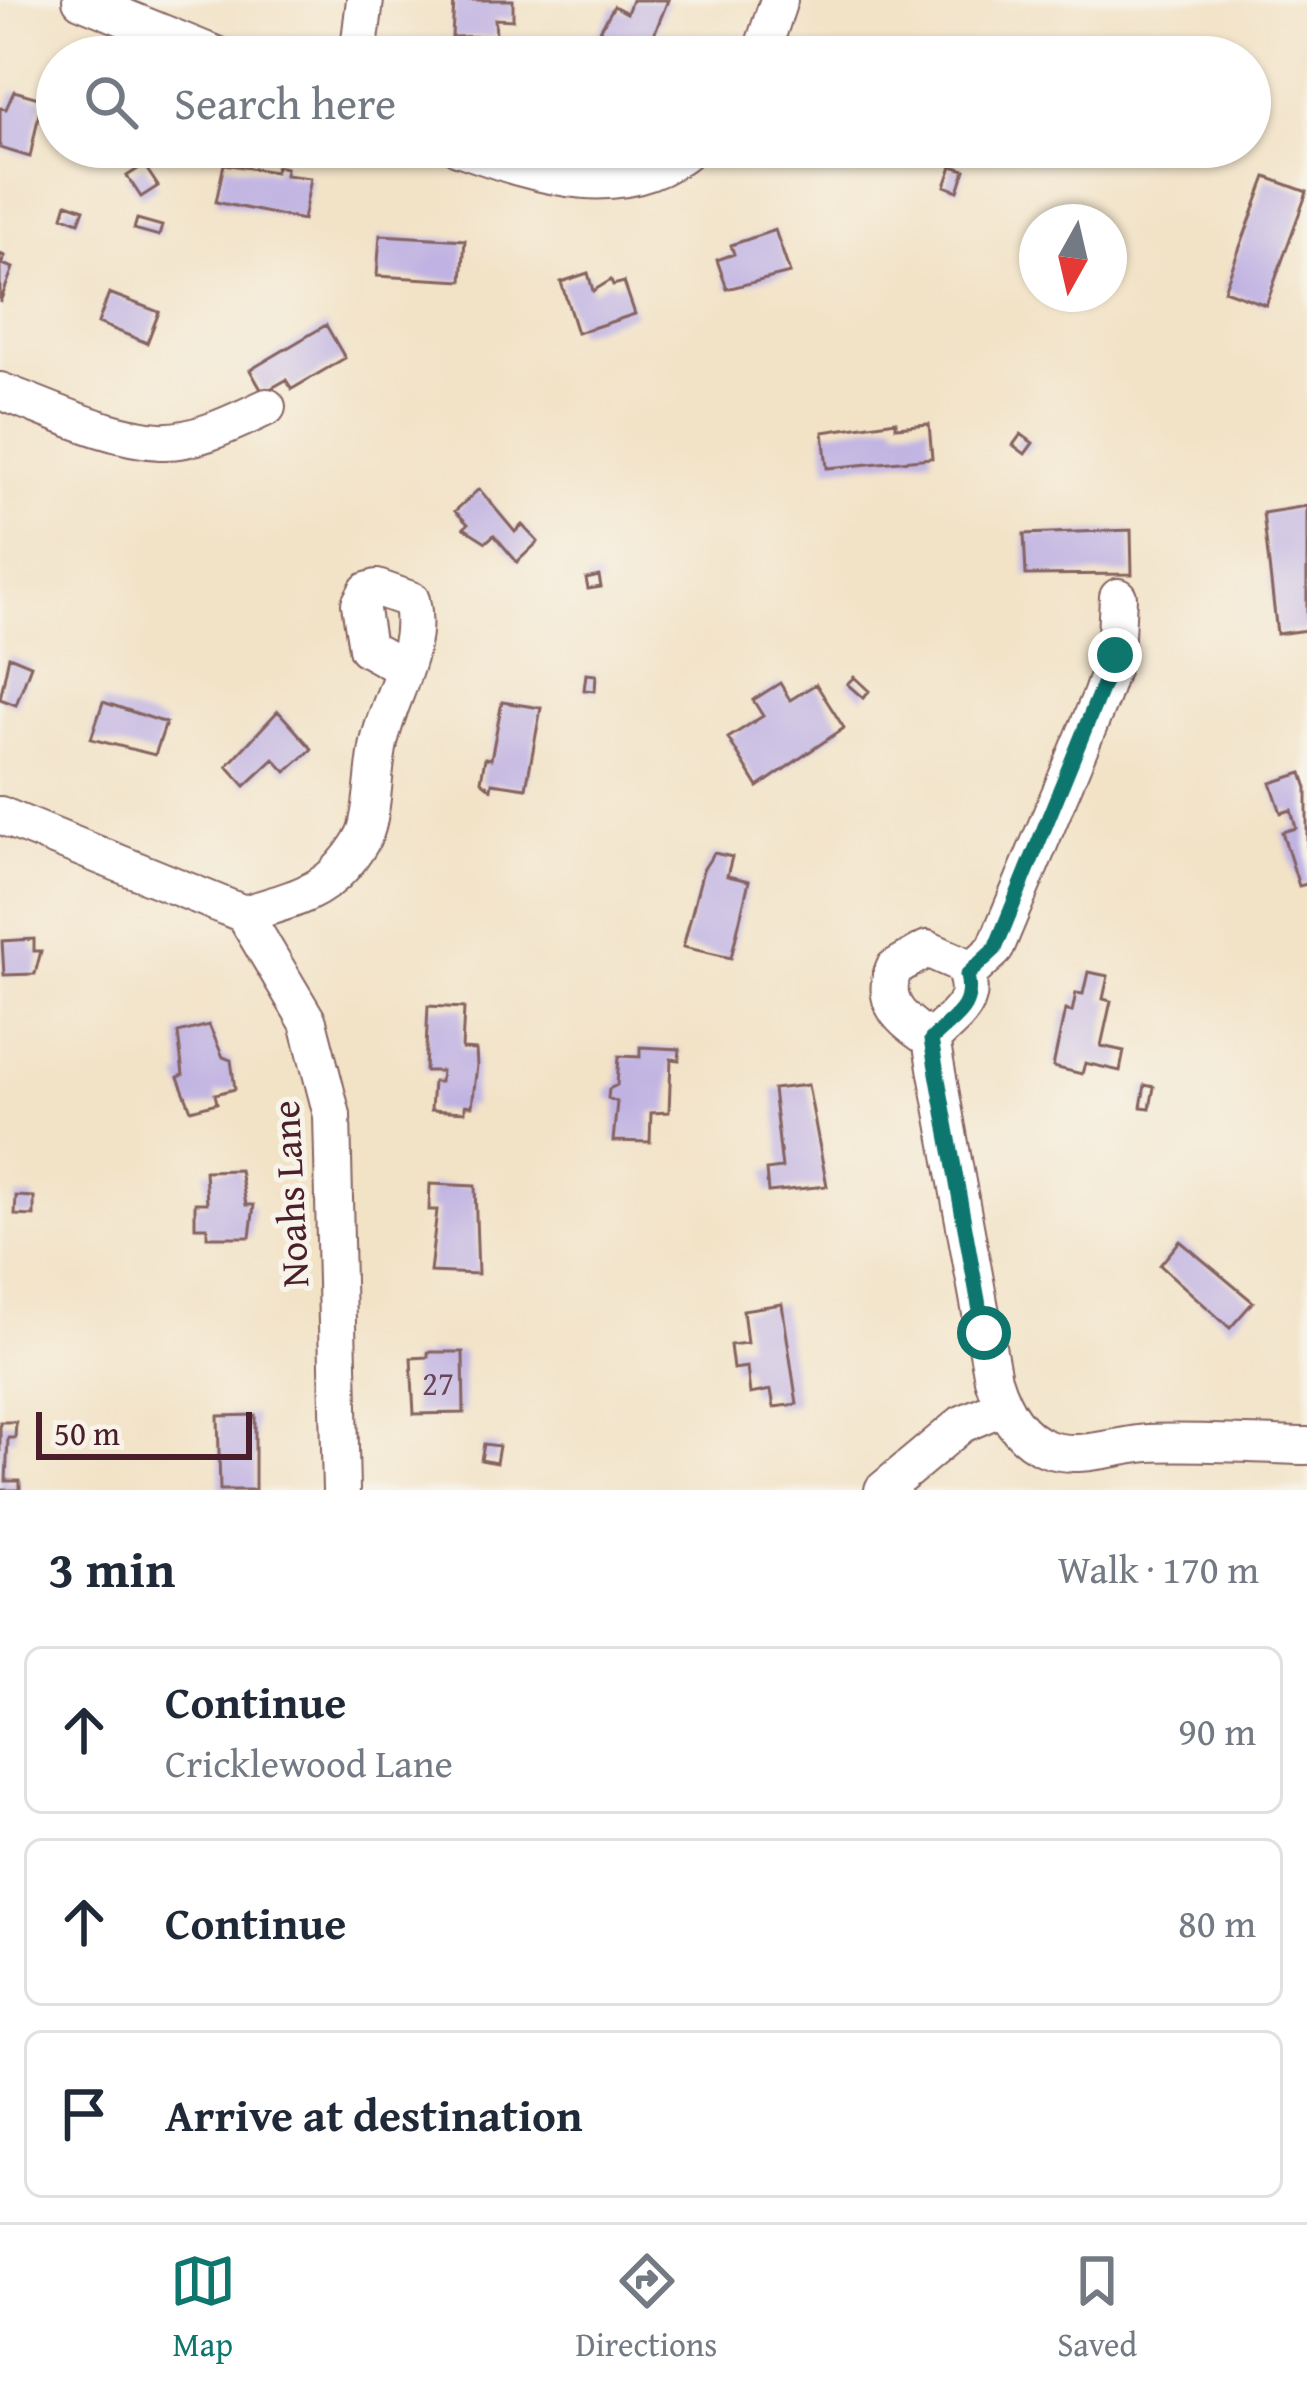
<!DOCTYPE html>
<html lang="en">
<head>
<meta charset="utf-8">
<style>
  :root { --surface:#fff; --page:#f6f6f7; --text:#1f2937; --muted:#747a83; --line:#e0e1e3; --accent:#0f766e }
  body { margin:0; font-family:"Gentium Book Plus",serif; background:var(--page); color:var(--text) }
  .compass { position:absolute; left:1019px; top:204px; width:108px; height:108px; border-radius:50%; background:var(--surface); box-shadow:0 3px 9px #0004; rotate:188deg }
  .scale { position:absolute; left:36px; bottom:30px; width:216px; box-sizing:border-box; padding-left:12px; border:6px solid #4a1f2b; border-top:0; font-size:33px; line-height:42px; white-space:nowrap; color:#4a1f2b; -webkit-text-stroke:9px #f7f3e8; paint-order:stroke }
  .stop { position:absolute; width:36px; height:36px; margin:-27px; border:9px solid #0f766e; border-radius:50%; background:#fff }
  .stop.end { background:#0f766e; border-color:#fff; box-shadow:0 3px 12px #0008 }
  .list { margin:0; padding:0; list-style:none }
  h2 { display:flex; justify-content:space-between; align-items:center; height:156px; margin:0; padding:0 48px; font-size:51px }
  h2 small { font-size:39px; font-weight:400; color:var(--muted) }
  .list li { display:grid; grid-template-columns:78px 1fr auto; gap:36px; align-items:center; box-sizing:border-box; height:168px; margin:0 24px 24px; padding:0 24px; border:3px solid var(--line); border-radius:18px }
  .list b { display:block; font-size:45px; white-space:nowrap }
  .list p { margin:0; font-size:39px; white-space:nowrap; color:var(--muted) }
  .list em { font-size:39px; font-style:normal; color:var(--muted) }
  .icon { flex:none; width:66px; height:66px; fill:none; stroke:currentColor; stroke-width:2; stroke-linecap:round; stroke-linejoin:round }
  .map { position:relative; flex:none; width:1307px; height:1490px; overflow:hidden }
  .search { position:absolute; background:var(--surface); box-shadow:0 3px 9px #0004; left:36px; right:36px; top:36px; height:132px; display:flex; align-items:center; gap:30px; box-sizing:border-box; padding:0 42px; border-radius:66px; color:var(--muted); font-size:45px }
  .sheet { height:732px; background:var(--surface) }
  nav { display:flex; justify-content:space-around; align-items:center; box-sizing:border-box; height:168px; border-top:3px solid var(--line); background:var(--surface); font-size:33px; color:var(--muted) }
  nav a { display:grid; justify-items:center; gap:6px }
  nav .on { color:var(--accent) }
  .map>svg:first-child { display:block }
  .building { fill:#c0b2e2 }
  .lines { fill:none; stroke-linecap:round; stroke-linejoin:round }
  .minor-casing { stroke:#856361; stroke-width:40 }
  .minor { stroke:#fff; stroke-width:36 }
  .route { stroke:#0f766e; stroke-width:15 }
  .labels { text-anchor:middle; dominant-baseline:central; stroke-width:10; stroke-linejoin:round; paint-order:stroke }
  .number-label { font-size:33px; fill:#684459 }
  .street-label { font-size:39px; fill:#4a1f2b; stroke:#f7f3e8 }
</style>
</head>
<body>
<div class="map">
<svg width="1307" height="1490" viewBox="0 0 1307 1490">
  <rect width="100%" height="100%" fill="#f7f3e8"/>
  <filter id="ink" filterUnits="userSpaceOnUse"><feTurbulence type="fractalNoise" baseFrequency=".00833" numOctaves="2"/><feDisplacementMap in="SourceGraphic" scale="24" xChannelSelector="R" yChannelSelector="G"/><feConvolveMatrix kernelMatrix="1 2 1 2 8 2 1 2 1" color-interpolation-filters="sRGB"/></filter>
  <filter id="wash" filterUnits="userSpaceOnUse"><feTurbulence type="fractalNoise" baseFrequency=".004" numOctaves="4" result="noise"/><feDisplacementMap in="SourceGraphic" scale="48" xChannelSelector="R" yChannelSelector="G"/><feGaussianBlur stdDeviation="2.7" result="paint"/><feColorMatrix in="noise" values="0 0 0 0 0 0 0 0 0 0 0 0 0 0 0 0 0 1.4 0 .05"/><feComposite in="paint" operator="in"/></filter>
  <g filter="url(#wash)">
    <rect width="100%" height="100%" fill="#f2e2c6"/>
    <g id="blocks">
      <path class="building" d="M454,0H513V20L495,19L496,36L452,37Z
        M632,0H668L645,57H630L596,37L614,6L627,13Z
        M14,91L42,99L30,157L0,148V108L6,109Z
        M224,164L275,172L276,166L286,168L285,175L311,178L303,220L216,202Z
        M144,165L158,186L141,197L127,176Z
        M952,166L965,170L958,191L945,186Z
        M1266,177L1307,192L1266,305L1224,290Z
        M67,203L84,209L79,222L63,216Z
        M137,219L162,226L159,236L134,229Z
        M775,230L790,273L727,289L717,260L734,254L731,245Z
        M380,235L465,240L462,281L377,276Z
        M0,254L5,256L2,264L13,268L0,302Z
        M588,273L593,291L611,280L613,285L624,282L635,314L577,333L561,282Z
        M109,293L159,312L147,343L98,323Z
        M326,325L345,358L292,389L286,380L263,393L250,370Z
        M896,421V427L929,424L932,458L827,468L823,432Z
        M1021,434L1033,443L1025,454L1013,445Z
        M479,489L515,532L522,525L538,542L517,562L494,535L486,542L464,528L468,524L455,511Z
        M1307,506V630L1277,634L1263,513Z
        M1131,530L1132,574L1026,575L1024,534Z
        M599,576L601,587L588,589L586,579Z
        M9,656L31,665L16,705L0,699Z
        M586,674L596,675L595,691L584,690Z
        M854,677L869,691L863,698L847,684Z
        M780,683L790,700L816,684L844,728L758,787L728,738L763,716L753,700Z
        M103,702L166,723L155,755L91,739Z
        M502,702L541,708L526,788L492,783L491,789L481,781L485,758L491,759Z
        M278,711L312,749L286,772L274,759L245,786L227,766Z
        M1302,773L1307,788V884L1299,886L1282,832L1296,828L1291,810L1281,813L1271,783Z
        M714,853L732,857L727,876L749,881L731,958L683,947L703,870Z
        M34,939V951H41L35,974L4,975L2,941Z
        M1088,972L1108,976L1103,999L1111,1001L1101,1046L1124,1051L1120,1071L1085,1063L1082,1074L1053,1067L1065,1010L1072,1012L1076,993L1083,994Z
        M428,1006L464,1008L462,1049L476,1050L477,1066L472,1106L465,1105V1112L431,1110L433,1082H440L441,1071H425Z
        M209,1025L223,1057L231,1060L235,1089L215,1094L217,1103L191,1110L178,1077L183,1075L178,1033Z
        M640,1047L680,1049L679,1060L671,1059L669,1112L651,1113L650,1142L613,1141L617,1102L608,1098L609,1089L617,1085L619,1056L640,1057Z
        M808,1085L827,1186L768,1192L766,1170L782,1168L773,1089Z
        M1145,1085L1154,1087L1150,1108L1141,1107Z
        M240,1170L246,1205H254L250,1237H207V1227H195V1203H207L205,1171Z
        M430,1184L475,1186L478,1274L430,1272L437,1210H429Z
        M16,1196L34,1197V1216L15,1215Z
        M1180,1241L1253,1302L1230,1328L1160,1265Z
        M782,1304L797,1404L774,1407L771,1390L750,1394L747,1367L733,1369L730,1345L747,1343L743,1310Z
        M428,1352H463L464,1413L414,1414L411,1358L428,1357Z
        M255,1415V1490H220L218,1416Z
        M0,1422H16L15,1438H8L6,1481H20V1490H0Z
        M484,1444L499,1446L496,1463L481,1460Z"/>
    </g>
  </g>
  <g filter="url(#ink)">
    <use href="#blocks" fill-opacity="0" stroke="#856361" stroke-width="3"/>
    <g class="lines">
      <defs>
        <path id="minor" d="M81,0L221,57
          M358,57L365,0
          M760,57L779,0
          M458,147C533,173 623,207 691,147
          M0,391C50,409 107,438 160,441C194,443 237,421 267,407
          M0,815L244,914
          M967,975L995,949L1101,696L1115,655L1118,597
          M931,1040C954,1015 983,1003 961,964L927,949L894,968C879,1005 904,1021 931,1040L993,1379C1002,1408 1017,1438 1048,1449C1080,1460 1117,1445 1149,1443C1201,1441 1255,1445 1307,1446
          M341,1490L332,1115L308,1022L244,914C280,903 318,896 343,866C352,856 364,839 367,827C374,800 373,771 379,743C389,696 423,649 411,600L377,588L367,591L360,604L367,648L403,668
          M883,1490L962,1424L1002,1407"/>
      </defs>
      <use href="#minor" class="minor-casing"/>
      <use href="#minor" class="minor"/>
    </g>
  </g>
  <g class="lines" filter="url(#ink)">
    <path class="route" d="M984,1333L931,1040C952,1017 975,1011 967,975L995,949L1115,655"/>
  </g>
  <g class="labels">
    <g class="number-label">
      <text x="438" y="1383">27</text>
    </g>
    <g class="street-label">
      <text transform="translate(289 1194) rotate(-93)">Noahs Lane</text>
    </g>
  </g>
</svg>
<svg class="compass" viewBox="-18 -18 36 36"><path d="M0-13l5 13h-10z" fill="#e53935"/><path d="M0 13l5-13h-10z" fill="#747a83"/></svg>
<div class="scale">50 m</div>
<div class="stop" style="left:984px;top:1333px"></div>
<div class="stop end" style="left:1115px;top:655px"></div>
<div class="search"><svg class="icon" aria-label="search" viewBox="0 0 24 24"><circle cx="10" cy="10" r="6"/><path d="M15 15l6 6"/></svg>Search here</div>
</div>
<section class="sheet">
<h2>3 min<small>Walk · 170 m</small></h2>
<ul class="list">
<li><svg class="icon" aria-label="ahead" viewBox="0 0 24 24"><path d="M12 20V5M6 11l6-6 6 6"/></svg><div><b>Continue</b><p>Cricklewood Lane</p></div><em>90 m</em></li>
<li><svg class="icon" aria-label="ahead" viewBox="0 0 24 24"><path d="M12 20V5M6 11l6-6 6 6"/></svg><div><b>Continue</b></div><em>80 m</em></li>
<li><svg class="icon" aria-label="arrive" viewBox="0 0 24 24"><path d="M6 21V4h12l-3 4 3 4H6"/></svg><div><b>Arrive at destination</b></div></li>
</ul>
</section>
<nav>
<a class="on"><svg class="icon" aria-label="map" viewBox="0 0 24 24"><path d="M3 6l6-2 6 2 6-2v14l-6 2-6-2-6 2zM9 4v14M15 6v14"/></svg>Map</a>
<a><svg class="icon" aria-label="directions" viewBox="0 0 24 24"><path d="M12 3l9 9-9 9-9-9zM9 14v-3h6M13 9l2 2-2 2"/></svg>Directions</a>
<a><svg class="icon" aria-label="saved" viewBox="0 0 24 24"><path d="M7 4h10v16l-5-4-5 4z"/></svg>Saved</a>
</nav>
</body>
</html>
